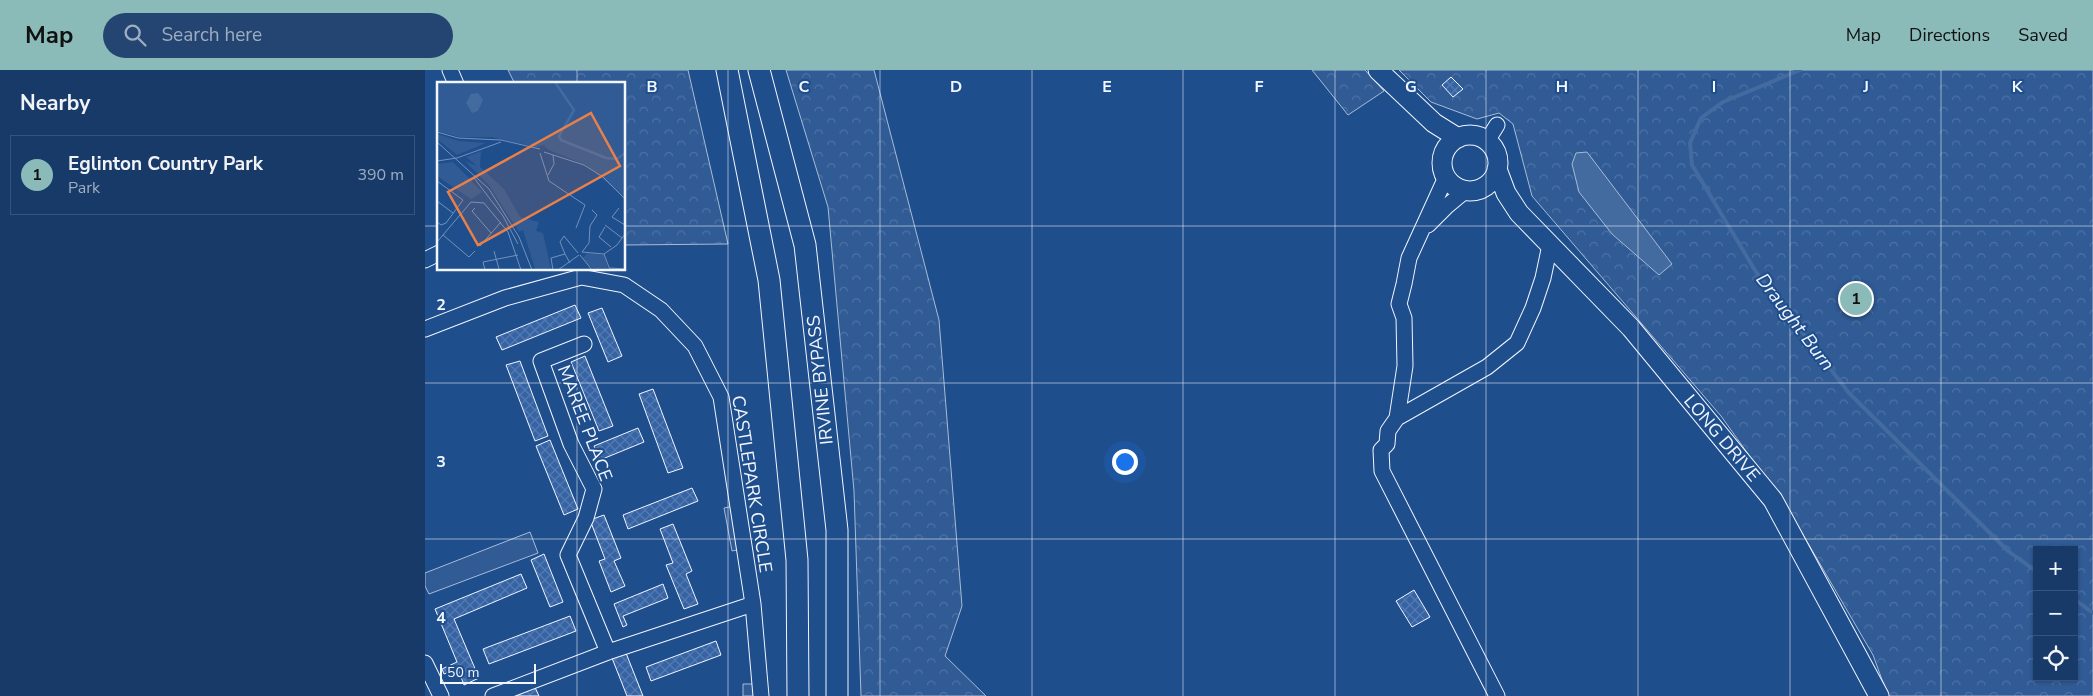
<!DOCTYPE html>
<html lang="en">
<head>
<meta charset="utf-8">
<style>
  :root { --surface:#173a69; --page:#244571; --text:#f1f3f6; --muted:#9eadc0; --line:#36547d; --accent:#8bbbb9 }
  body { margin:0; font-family:"Nunito Sans",sans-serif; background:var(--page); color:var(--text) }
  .controls { position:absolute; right:15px; bottom:15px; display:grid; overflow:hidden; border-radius:0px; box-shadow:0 1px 4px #0004 }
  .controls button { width:45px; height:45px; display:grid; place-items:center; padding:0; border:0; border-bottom:1px solid var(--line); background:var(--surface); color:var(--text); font:25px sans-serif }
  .scale { position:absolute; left:15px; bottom:12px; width:96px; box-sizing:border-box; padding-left:5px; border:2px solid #f2f6ff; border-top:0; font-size:14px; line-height:18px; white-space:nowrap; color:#f2f6ff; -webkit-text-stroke:4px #1f4e8c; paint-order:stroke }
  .you { position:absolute; left:699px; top:391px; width:18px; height:18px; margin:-12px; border:4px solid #fff; border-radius:50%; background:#1a73e8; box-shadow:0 0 0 8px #1a73e833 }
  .badge { display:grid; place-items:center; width:32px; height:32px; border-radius:50%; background:var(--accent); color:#111; font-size:16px; font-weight:700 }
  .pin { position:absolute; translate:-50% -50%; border:2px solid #fff; box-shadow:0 1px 5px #0006 }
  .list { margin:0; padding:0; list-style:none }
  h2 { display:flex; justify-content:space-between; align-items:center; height:65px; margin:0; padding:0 20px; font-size:21px }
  h2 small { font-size:16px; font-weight:400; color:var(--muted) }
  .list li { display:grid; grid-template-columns:32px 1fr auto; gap:15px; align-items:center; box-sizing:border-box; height:80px; margin:0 10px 10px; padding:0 10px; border:1px solid var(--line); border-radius:0px }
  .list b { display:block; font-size:19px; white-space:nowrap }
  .list p { margin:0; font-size:16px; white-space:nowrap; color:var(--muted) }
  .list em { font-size:16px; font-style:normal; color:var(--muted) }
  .icon { flex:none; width:28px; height:28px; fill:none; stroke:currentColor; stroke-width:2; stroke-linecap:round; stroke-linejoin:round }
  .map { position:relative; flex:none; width:1668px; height:626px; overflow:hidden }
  header { display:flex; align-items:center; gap:30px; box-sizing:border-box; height:70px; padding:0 25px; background:var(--accent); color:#111 }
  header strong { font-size:24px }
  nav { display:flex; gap:28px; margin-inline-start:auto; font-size:18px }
  .search { width:350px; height:45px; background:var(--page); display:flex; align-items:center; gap:12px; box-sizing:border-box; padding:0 18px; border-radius:28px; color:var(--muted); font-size:19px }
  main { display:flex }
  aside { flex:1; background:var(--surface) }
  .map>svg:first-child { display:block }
  .built { fill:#305b95; stroke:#a8bbd7 }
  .forest { fill:url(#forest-crowns); stroke:#a8bbd7; fill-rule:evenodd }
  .water { fill:#446ba0; stroke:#a8bbd7 }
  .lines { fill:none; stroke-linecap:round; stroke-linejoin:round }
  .stream { stroke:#446ba0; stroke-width:4 }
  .building { fill:url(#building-cross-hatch); stroke:#f2f6ff }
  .minor-casing { stroke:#f2f6ff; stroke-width:17 }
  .major-casing { stroke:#f2f6ff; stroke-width:21 }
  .highway-casing { stroke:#f2f6ff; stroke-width:23 }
  .minor { stroke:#1f4e8c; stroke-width:15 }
  .major { stroke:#1f4e8c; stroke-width:19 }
  .highway { stroke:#1f4e8c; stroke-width:21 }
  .grid { fill:none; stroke:#f2f6ff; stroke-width:1; stroke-opacity:0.55 }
  .labels { text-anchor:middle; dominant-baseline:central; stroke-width:4; stroke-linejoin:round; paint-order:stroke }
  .street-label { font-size:18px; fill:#f2f6ff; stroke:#1f4e8c }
  .water-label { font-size:19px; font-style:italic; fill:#f2f6ff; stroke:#1f4e8c }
  .inset-river { fill:none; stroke:#446ba0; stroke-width:2.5 }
  .inset-road { fill:none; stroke:#7391ba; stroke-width:1 }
  .view { fill:#ea8049; fill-opacity:0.15; stroke:#ea8049; stroke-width:2.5 }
  .inset-edge { fill:none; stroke:#f2f6ff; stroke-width:2.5 }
  .grid-label { font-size:16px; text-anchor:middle; font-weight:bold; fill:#f2f6ff; stroke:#1f4e8c; stroke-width:4; stroke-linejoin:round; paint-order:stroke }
</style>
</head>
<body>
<header>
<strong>Map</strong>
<div class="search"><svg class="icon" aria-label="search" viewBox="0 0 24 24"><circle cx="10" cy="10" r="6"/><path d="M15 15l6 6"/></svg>Search here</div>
<nav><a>Map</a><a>Directions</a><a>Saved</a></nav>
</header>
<main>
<aside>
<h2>Nearby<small></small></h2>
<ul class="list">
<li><span class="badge">1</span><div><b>Eglinton Country Park</b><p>Park</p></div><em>390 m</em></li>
</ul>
</aside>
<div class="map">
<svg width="1668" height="626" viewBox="0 0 1668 626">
  <defs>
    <pattern id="forest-crowns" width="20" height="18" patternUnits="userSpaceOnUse" patternTransform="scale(1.25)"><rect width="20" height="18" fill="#305b95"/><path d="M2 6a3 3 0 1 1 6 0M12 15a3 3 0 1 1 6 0" fill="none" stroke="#4e73a5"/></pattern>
    <pattern id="building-cross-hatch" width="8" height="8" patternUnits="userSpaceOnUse" patternTransform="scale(1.25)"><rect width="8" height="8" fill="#3563a3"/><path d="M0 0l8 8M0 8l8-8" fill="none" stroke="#537ab1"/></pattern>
  </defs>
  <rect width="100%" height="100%" fill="#1f4e8c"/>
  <path class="built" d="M309,436L317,479L307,481L299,438Z
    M105,462L113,483L4,524L0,516V503Z
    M318,614H329V626H318Z"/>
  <path class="forest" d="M83,0H263L303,174L199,175V14H90Z
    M361,0H449L514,250L537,536L520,586L561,626H436L429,421L403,137Z
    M887,0H940L959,21L923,45Z
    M974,0H1668V626H1463L1448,585L1366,444L1296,346L1107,126L1088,54L1074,43L1052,49L1006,32ZM1612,480H1649V607H1612Z"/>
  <path class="water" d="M1162,82L1247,194L1234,205L1187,164L1154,122L1147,94L1151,83Z"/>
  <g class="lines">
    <path class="stream" d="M1375,0L1298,32L1276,48L1265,73L1267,95L1331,202L1424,323L1583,481L1612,502
      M1649,529L1668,543"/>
  </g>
  <path class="building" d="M1026,7L1038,19L1028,27L1017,15Z
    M150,235L156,248L77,280L71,267Z
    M177,238L197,286L183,292L163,243Z
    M160,286L188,356L174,361L146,292Z
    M95,291L123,366L110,371L81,295Z
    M228,319L258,398L243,403L214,324Z
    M213,358L219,372L175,390L169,376Z
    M125,370L153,439L139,445L111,376Z
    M267,418L273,431L203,459L198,445Z
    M179,445L196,488L189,491L200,516L186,522L174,491L180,489L165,450Z
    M248,454L267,501L261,504L273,534L259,539L241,495L248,493L235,459Z
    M119,484L138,532L125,537L106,490Z
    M96,504L102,518L29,549L54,608L39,615L33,599L19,604L17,599L32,592L10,539Z
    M238,514L243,528L198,546L202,555L198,557L189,534Z
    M989,520L1005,547L987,557L971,531Z
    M145,546L151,561L64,594L58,579Z
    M291,571L296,585L226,611L221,597Z
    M199,578L218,626H202L185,583Z
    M108,613L114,626H90L97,623L94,618Z"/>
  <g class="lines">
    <defs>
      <path id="minor" d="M25,0L31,14
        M1062,71L1072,55
        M1021,107L984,188L979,214L974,234L979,248L980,296L972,348L963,361L962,374L956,380L957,401L1072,626
        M1003,155L1022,136L1040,121
        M0,190L14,183
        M0,259L80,228L156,207L199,215L236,240L270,276L296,327L328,534L336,626
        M159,274L116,291L146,374L169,419L161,448L143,485L183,582
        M972,348L1062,297L1092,273L1108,238L1118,208L1125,175
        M0,593L16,626
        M68,626L183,582L328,534"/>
      <path id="major" d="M953,0L1009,53L1033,68
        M1017 93a28 28 0 1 1 56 0a28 28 0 1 1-56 0Z
        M1072,99L1081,123L1094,143L1206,258L1348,430L1454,626"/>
      <path id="highway" d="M302,0L344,210L372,490L373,626
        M334,0L380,175L412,460V626"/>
    </defs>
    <use href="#minor" class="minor-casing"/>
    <use href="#major" class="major-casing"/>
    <use href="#highway" class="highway-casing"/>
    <use href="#minor" class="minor"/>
    <use href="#major" class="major"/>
    <use href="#highway" class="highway"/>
  </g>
  <path class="grid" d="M152,0V14M303,0V626M455,0V626M607,0V626M758,0V626M910,0V626M1061,0V626M1213,0V626M1365,0V626M1516,0V626M0,156H14M199,156H1668M152,199V626M0,313H1668M0,469H1668"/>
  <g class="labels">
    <g class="street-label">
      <text transform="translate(395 310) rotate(-96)">IRVINE BYPASS</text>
      <text transform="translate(160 353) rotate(69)">MAREE PLACE</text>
      <text transform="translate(1297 368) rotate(50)">LONG DRIVE</text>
      <text transform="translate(327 414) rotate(81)">CASTLEPARK CIRCLE</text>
    </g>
    <g class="water-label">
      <text transform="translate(1370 252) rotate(53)">Draught Burn</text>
    </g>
  </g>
  <g transform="translate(12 12)">
    <rect width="188" height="188" fill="#1f4e8c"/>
    <path d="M0,0H187V115L149,83L112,68L106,63L99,65L54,55H22L0,49ZM0,52L22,59L49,61L20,73L0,57ZM44,69L43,85L67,107L83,135L102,140L99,149L106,151L114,187H98L86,148L82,150L52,103L28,79L40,84L29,75ZM16,80L32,96L45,110L34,117L0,94V82ZM150,171L167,173L171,187H157L151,183L146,176Z" fill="#305b95"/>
    <path d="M41,11L46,18L41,29L35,31L29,21L34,12Z" fill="#446ba0"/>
    <path class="inset-river" d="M118,0L137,28L122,54L124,58L169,76L180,77L188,71"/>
    <path class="inset-road" d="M0,50L21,56L64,58L103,67M0,60L52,107L82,155L95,188M107,70L147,83L166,95L188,117M103,71L112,99L148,123L139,146M0,79L20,76L64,60M111,93L117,82L116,73M37,96L66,134L81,162M0,99L26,118L9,141L4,143L0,140M0,119L16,131M38,126L35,129L54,151M182,126L175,135L188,143M168,143L185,156M168,145L162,155L174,165M6,153L32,175L38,169M0,160L34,120L47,121L71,150L84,188M39,160L43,164L64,140M57,169L62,187M145,170L152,161L153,144L160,133L155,128M145,170L167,172L173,188M128,172L123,160L127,154L141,171M167,172L180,163L188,152M143,173L155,188M173,186L188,187M48,188L46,180L81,173M116,188L114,176L128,172L133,181M121,188L142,173"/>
    <path class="view" d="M154,31L183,84L41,163L11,110Z"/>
    <rect width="188" height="188" class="inset-edge"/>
  </g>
  <g class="grid-label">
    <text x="227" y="22">B</text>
    <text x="379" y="22">C</text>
    <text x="531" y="22">D</text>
    <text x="682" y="22">E</text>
    <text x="834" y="22">F</text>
    <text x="986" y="22">G</text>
    <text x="1137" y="22">H</text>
    <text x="1289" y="22">I</text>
    <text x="1441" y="22">J</text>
    <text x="1592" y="22">K</text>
    <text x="16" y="240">2</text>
    <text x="16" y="397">3</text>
    <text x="16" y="553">4</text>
  </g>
</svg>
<div class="controls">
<button>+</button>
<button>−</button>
<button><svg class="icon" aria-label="locate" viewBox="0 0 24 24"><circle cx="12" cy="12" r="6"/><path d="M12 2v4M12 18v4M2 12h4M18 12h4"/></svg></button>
</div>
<div class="scale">50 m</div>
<div class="you"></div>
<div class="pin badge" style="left:1431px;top:229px">1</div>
</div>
</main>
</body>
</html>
